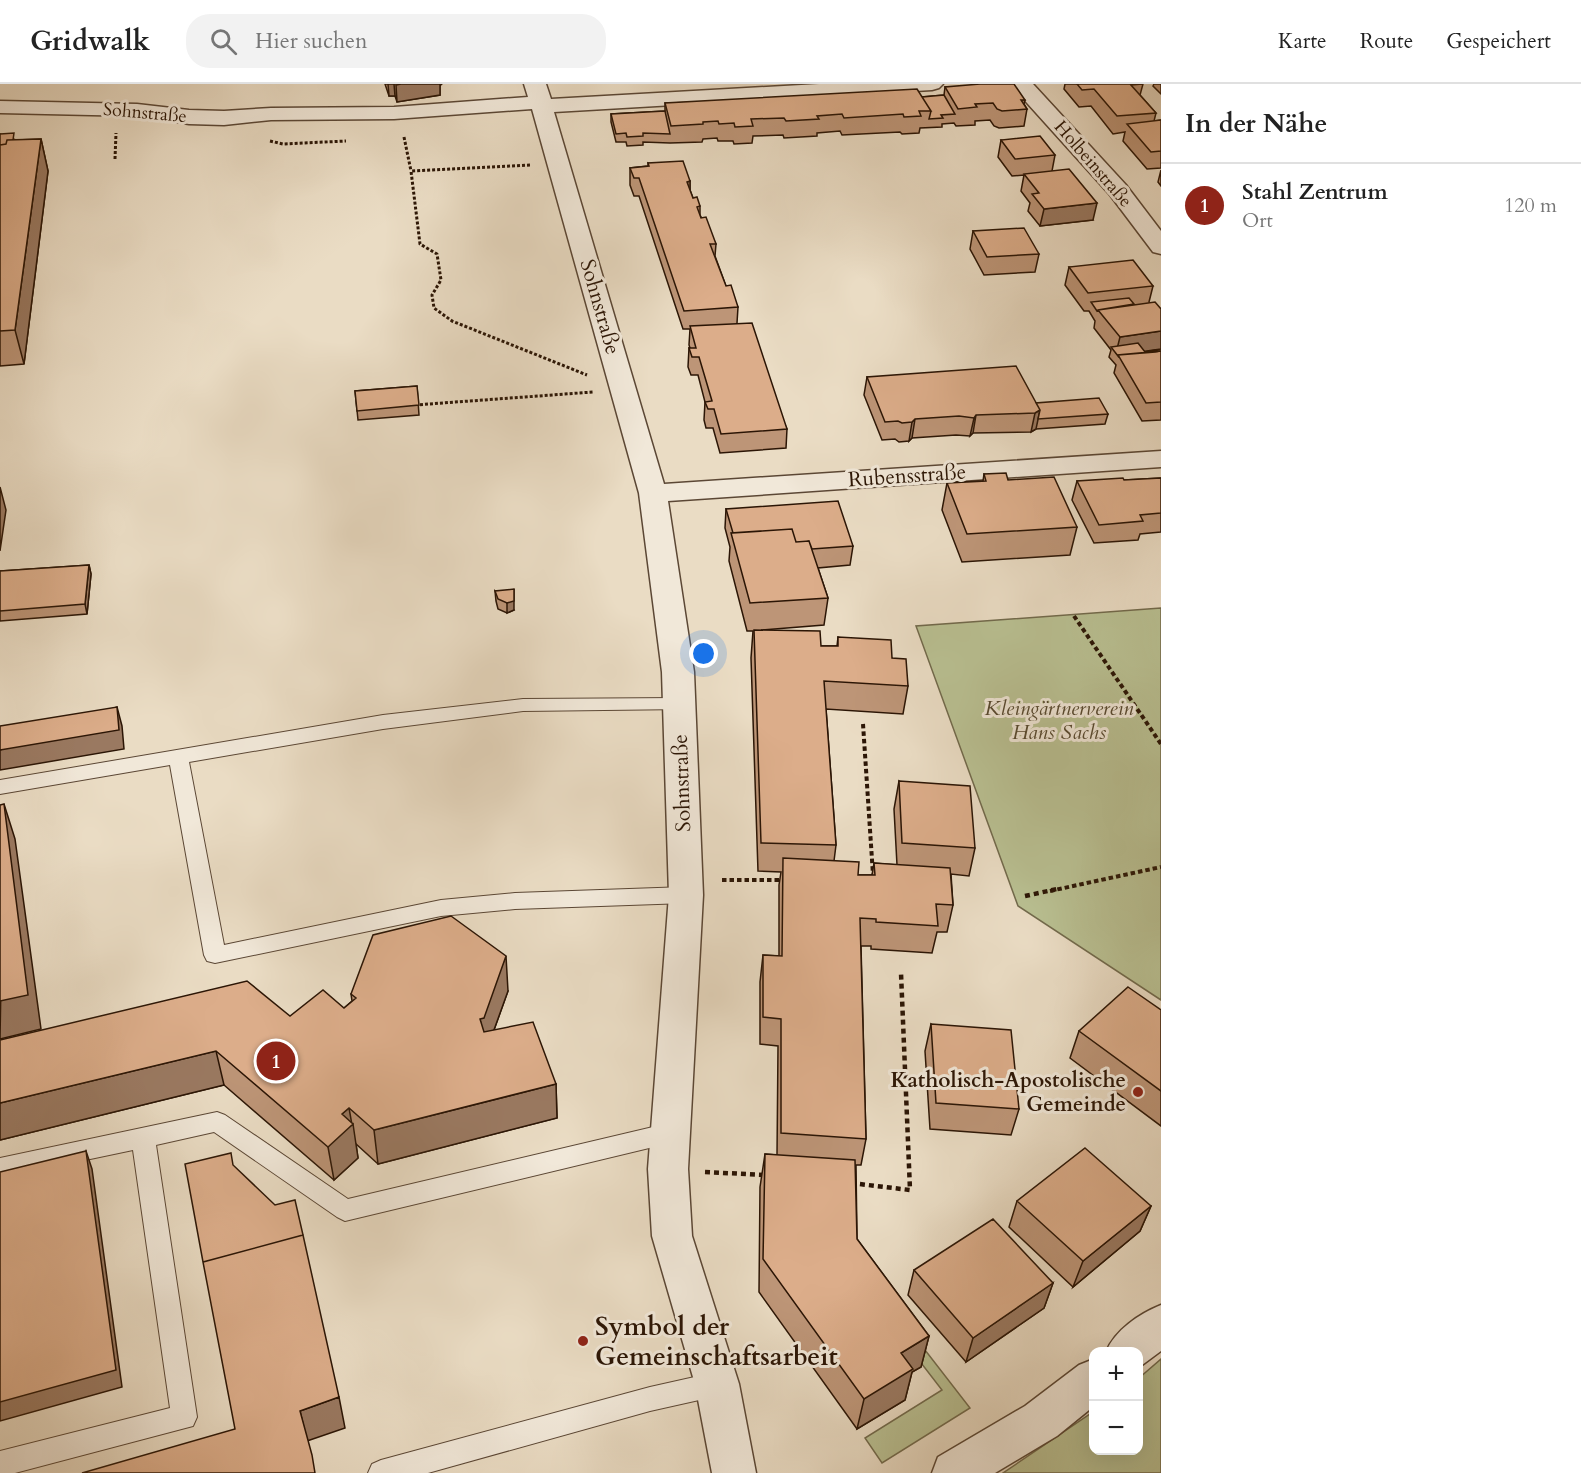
<!DOCTYPE html>
<html lang="de">
<head>
<meta charset="utf-8">
<style>
  :root { --surface:#fff; --page:#f2f2f2; --text:#222; --muted:#767676; --line:#e0e0e0; --accent:#8f2418 }
  body { margin:0; font-family:Cardo,serif; background:var(--page); color:var(--text) }
  .controls { position:absolute; right:18px; bottom:18px; display:grid; overflow:hidden; border-radius:12px; box-shadow:0 6px 24px #0002 }
  .controls button { width:54px; height:54px; display:grid; place-items:center; padding:0; border:0; border-bottom:2px solid var(--line); background:var(--surface); color:var(--text); font:30px sans-serif }
  .you { position:absolute; left:704px; top:570px; width:21px; height:21px; margin:-15px; border:4px solid #fff; border-radius:50%; background:#1a73e8; box-shadow:0 0 0 9px #1a73e833 }
  .badge { display:grid; place-items:center; width:39px; height:39px; border-radius:50%; background:var(--accent); color:#fff; font-size:20px; font-weight:700 }
  .pin { position:absolute; translate:-50% -50%; border:3px solid #fff; box-shadow:0 2px 6px #0006 }
  .list { margin:0; padding:0; list-style:none }
  h2 { display:flex; justify-content:space-between; align-items:center; height:78px; margin:0; padding:0 24px; font-size:26px }
  h2 small { font-size:20px; font-weight:400; color:var(--muted) }
  .list li { display:grid; grid-template-columns:39px 1fr auto; gap:18px; align-items:center; box-sizing:border-box; height:84px; padding:0 24px; border-top:2px solid var(--line) }
  .list b { display:block; font-size:22px; white-space:nowrap }
  .list p { margin:0; font-size:20px; white-space:nowrap; color:var(--muted) }
  .list em { font-size:20px; font-style:normal; color:var(--muted) }
  .icon { flex:none; width:33px; height:33px; fill:none; stroke:currentColor; stroke-width:2; stroke-linecap:round; stroke-linejoin:round }
  .map { position:relative; flex:none; width:1161px; height:1389px; overflow:hidden }
  header { display:flex; align-items:center; gap:36px; box-sizing:border-box; height:84px; padding:0 30px; background:var(--surface); border-bottom:2px solid var(--line) }
  header strong { font-size:28px }
  nav { display:flex; gap:33px; margin-inline-start:auto; font-size:21px }
  .search { width:420px; height:54px; background:var(--page); display:flex; align-items:center; gap:15px; box-sizing:border-box; padding:0 21px; border-radius:24px; color:var(--muted); font-size:22px }
  main { display:flex }
  aside { flex:1; background:var(--surface) }
  .map>svg:first-child { display:block }
  .green { fill:#b9c092; stroke:#726a4c; stroke-width:1.5 }
  .lines { fill:none; stroke-linecap:round; stroke-linejoin:round }
  .lane-casing { stroke:#5b4735; stroke-width:2 }
  .street-casing { stroke:#5b4735; stroke-width:3 }
  .path-far2 { stroke:#2b1505; stroke-width:3; stroke-dasharray:3 2; stroke-linecap:butt }
  .path-far1 { stroke:#2b1505; stroke-width:4; stroke-dasharray:4.5 3; stroke-linecap:butt }
  .path { stroke:#2b1505; stroke-width:4.5; stroke-dasharray:5 4; stroke-linecap:butt }
  .lane { fill:#f1e8d9; fill-rule:evenodd }
  .street { fill:#f1e8d9; fill-rule:evenodd }
  .wall { fill:#bd9577; stroke:#2b1505; stroke-width:1.5 }
  .shaded-wall { fill:#9a7961; stroke:#2b1505; stroke-width:1.5 }
  .building { fill:#dcad8a; stroke:#2b1505; stroke-width:1.5 }
  .poi-dot { fill:#8f2418; stroke:#f1e8d9; stroke-width:2 }
  .labels { text-anchor:middle; dominant-baseline:central; stroke-width:6; stroke-linejoin:round; paint-order:stroke }
  .far-street-label { font-size:18px; fill:#2b1505; stroke:#f1e8d9 }
  .street-label { font-size:21px; fill:#2b1505; stroke:#f1e8d9 }
  .park-label { font-size:21px; font-style:italic; fill:#56482f; stroke:#f1e8d9 }
  .poi-label { font-size:21px; font-weight:bold; fill:#2b1505; stroke:#f1e8d9; text-anchor:end }
  .near-poi-label { font-size:26px; font-weight:bold; fill:#2b1505; stroke:#f1e8d9; text-anchor:start }
</style>
</head>
<body>
<header>
<strong>Gridwalk</strong>
<div class="search"><svg class="icon" aria-label="search" viewBox="0 0 24 24"><circle cx="10" cy="10" r="6"/><path d="M15 15l6 6"/></svg>Hier suchen</div>
<nav><a>Karte</a><a>Route</a><a>Gespeichert</a></nav>
</header>
<main>
<div class="map">
<svg width="1161" height="1389" viewBox="0 0 1161 1389">
  <rect width="100%" height="100%" fill="#eadcc4"/>
  <filter id="stains"><feTurbulence type="fractalNoise" baseFrequency=".00333" numOctaves="4"/><feColorMatrix values="0 0 0 0 .2 0 0 0 0 .09 0 0 0 0 .02 0 0 0 .5 -.17"/></filter>
  <radialGradient id="worn" r=".72"><stop offset=".6" stop-color="#630" stop-opacity="0"/><stop offset="1" stop-color="#630" stop-opacity=".3"/></radialGradient>
  <path class="green" d="M1161,524V916L1018,822L916,542Z
    M901,1235L970,1324L882,1379L865,1354L942,1306L891,1240Z
    M1161,1275V1389H1003L1093,1328L1094,1366H1138L1139,1294Z"/>
  <g class="lines">
    <defs>
      <path id="lane" d="M679,614L686,615L688,620L686,625L523,627L383,645L189,678L224,861L441,816L515,809L686,803L693,805L696,811L693,817L686,819L515,825L441,832L215,879L207,877L204,871L170,681L0,710V696L383,631L523,615Z
        M217,1028L225,1031L348,1115L670,1039L678,1042L682,1049L678,1056L670,1059L345,1137L337,1133L214,1048L156,1061L197,1333L193,1342L15,1389H0V1367L170,1324L133,1066L0,1094V1074Z
        M717,1288L726,1291L730,1300L726,1309L717,1312L650,1327L428,1389H368L372,1380L381,1376L650,1303Z"/>
      <path id="street" d="M524,0H546L551,15L819,0H943L939,4L932,6L554,28L664,400L1161,367V383L668,417L694,588L703,811L688,1085L692,1152L739,1300L756,1389H712L695,1300L652,1152L648,1085L669,811L662,588L639,409L532,25L394,35L271,36L224,41L189,40L137,32L0,29V17L137,20L189,26L224,27L271,24L394,23L528,13Z
        M1010,0H1033L1126,101L1161,147V170L1153,168L1110,111Z
        M1161,1221V1267L1138,1284V1268H1106C1115,1246 1139,1230 1161,1221Z
        M1094,1275V1322L1057,1352L995,1389H932L938,1373L1025,1322L1079,1281Z"/>
    </defs>
    <use href="#lane" class="lane-casing"/>
    <use href="#street" class="street-casing"/>
    <path class="path-far2" d="M404,53L411,87
      M270,57L283,60L346,57
      M115,75L116,49
      M530,81L411,87L420,160L437,170L441,196L432,211L434,224L452,237L587,291
      M415,321L593,308"/>
    <path class="path-far1" d="M1074,532L1161,660
      M863,640L873,791
      M722,796H783
      M1050,807L1161,783"/>
    <path class="path" d="M1025,812L1057,805
      M705,1088L766,1091
      M851,1099L910,1106L901,889"/>
    <use href="#lane" class="lane"/>
    <use href="#street" class="street"/>
  </g>
  <path class="wall" d="M385,0H442L440,1V11L397,18L395,12H389Z
    M1065,0H1143L1140,11L1156,29L1154,37L1161,36V84L1147,85L1123,57L1125,48L1113,50L1091,22L1079,23L1064,5Z
    M1154,0H1161V10L1153,2Z
    M945,3L1025,16L1024,20L1027,25L1024,42L999,44L994,42L990,36L975,37V41L956,42L954,39L942,40V43L920,44L919,49L902,50L900,48L842,51L840,47L817,49V52L784,54L783,51L753,52L752,59L734,60L733,57H718L717,54L703,55L702,58L670,59L643,58V61L627,62L626,58H616L611,38V30L665,27V19L922,13L944,11Z
    M0,50L16,56L41,55L48,87L24,280L0,282Z
    M1001,56L1055,71L1052,87L1093,136L1040,142L1028,127L1030,119L1021,107L1024,91L1012,92L998,73Z
    M648,79L690,97V106L693,114L700,122V131L716,160L715,172L726,202L738,223L737,239L787,345L786,364L720,369L713,344H706L704,336L705,318L698,291H691L688,283L689,264H690L689,261L690,245H683L639,112H634L630,101V84L648,82Z
    M1161,86V102L1158,98Z
    M973,147L1039,170L1035,188L984,191L970,165Z
    M1069,183L1153,202L1149,218L1161,225V265L1145,267H1161V336L1142,337L1114,289L1116,281L1109,273L1111,266L1094,244L1095,237L1089,227H1084L1065,201Z
    M867,293L1036,319L1108,330L1105,340L1036,345L1031,348L973,349L970,352L956,351L912,354L909,357L899,358L895,355L882,356L864,311Z
    M417,302L419,331L358,336L355,307Z
    M984,390L1008,396L1077,443L1070,471L962,478L942,426L947,399L983,397Z
    M1161,394V448L1140,450L1138,456L1094,459L1072,416L1077,397L1124,396Z
    M726,425L853,462L850,481L818,484L828,514L824,541L761,546L821,562H837L838,553L892,574L908,602L903,630L826,625L836,761L834,777L858,791H872L874,779L897,781L894,725L899,697L975,764L969,792L951,790L953,821L947,848H937L932,869L871,865V862H861L866,1055L861,1081H856L857,1155L929,1252L921,1283L912,1288L905,1316L857,1345L759,1208L760,1103L765,1070L777,1071L778,962L760,960V898L763,871L779,872V801L781,788L758,787L751,574L753,547H747L729,477L730,463L725,444Z
    M89,481L91,490L87,530L0,537V487Z
    M495,507L514,526L507,529L498,525L496,517Z
    M508,907L494,946L556,1000L557,1034L378,1080L356,1060L358,1074L334,1096L224,1001L0,1056L290,932L344,924L352,917L351,910Z
    M1161,926V1042L1070,974L1079,947Z
    M931,940L1019,1025L1011,1051L930,1045L925,967Z
    M1017,1117L1151,1122L1140,1147L1073,1203L1009,1143Z
    M914,1186L1053,1199L1044,1224L966,1278L908,1211Z"/>
  <path class="shaded-wall" d="M388,0H394L395,12H389Z
    M401,0H442L440,1V11L397,18L396,1Z
    M41,55L48,87L24,280L15,246Z
    M690,97V115L687,98Z
    M1097,119L1093,136L1040,142L1044,125Z
    M1161,247V265L1118,271L1116,269L1120,253Z
    M1040,326L1036,345L1031,348L1035,329Z
    M976,331L973,349L970,352L974,334Z
    M915,335L912,354L909,357L912,338Z
    M0,403L6,426L0,467Z
    M89,481L91,490L87,530L85,520Z
    M514,505V526L507,529V519Z
    M117,623L122,642L124,665L0,686V666Z
    M4,720L15,755L41,945L0,955Z
    M506,872L508,907L486,968L480,935Z
    M216,967L224,1001L0,1056V1019Z
    M556,1000L557,1034L378,1080L374,1046Z
    M349,1024L352,1041L353,1040L358,1074L334,1096L328,1063L342,1030Z
    M86,1067L92,1085L122,1303L0,1337V1318Z
    M1151,1122L1140,1147L1073,1203L1083,1177Z
    M1053,1199L1044,1224L966,1278L973,1254Z
    M929,1252L921,1283L912,1288L905,1316L857,1345L864,1315L901,1269Z
    M339,1313L345,1344L307,1357L300,1327Z"/>
  <path class="building" d="M980,0H1014L1025,16H1021L1027,25L1002,27L997,25L993,19L975,20L977,23L958,25L945,3Z
    M1077,0H1142L1131,1L1156,29L1117,32L1094,5L1082,6Z
    M917,5L931,27H919L921,32L904,33L903,30L844,34L842,30L817,32L819,35L786,37L784,34L751,35L753,42L735,43L734,39L719,40L718,37L703,38V40L671,42L665,19Z
    M944,11L955,30L941,31L943,34L929,35L931,27L922,13Z
    M665,27L670,50L643,49V52L627,53L626,49L616,50L611,30Z
    M1161,36V67L1151,68L1127,40Z
    M14,49L13,56H7L6,60L0,61V50Z
    M1040,52L1055,71L1015,75L1001,56Z
    M41,55L15,246L0,247V61L6,60L7,56Z
    M683,77L690,97L687,98L693,114L697,113L700,122L697,123L701,134L706,133L716,160H710L726,202L731,201L738,223L684,227L639,94H634L630,84L649,82L648,79Z
    M1069,85L1097,119L1044,125L1032,110L1039,109L1024,90Z
    M1024,144L1039,170L987,173L973,147Z
    M1133,176L1153,202L1088,209L1069,183Z
    M1129,214L1134,220L1098,226L1097,227L1091,218Z
    M1155,218L1161,225V247L1120,253L1098,226Z
    M752,239L787,345L721,350L714,325H708L705,318L712,317L699,273H692L689,264H696L690,242Z
    M1138,259L1145,268L1155,266L1157,268L1118,271V272L1111,263Z
    M1161,267V318L1146,319L1118,271Z
    M1016,282L1040,326L1035,329L976,331L974,334L959,332L915,335L912,338L902,339L898,337L885,338L867,293Z
    M417,302L419,321L357,327L355,307Z
    M1099,314L1108,330L1038,335L1040,326L1036,319Z
    M1006,389L1008,396L1054,393L1077,443L967,450L947,399L986,397L984,390Z
    M1123,394L1124,396L1161,394V429L1140,431L1143,437L1099,441L1077,397Z
    M838,417L853,462L812,465L809,457L796,458L792,445L733,449L726,425Z
    M792,445L796,458L809,457L828,514L750,519L731,449Z
    M89,481L85,520L0,527V487Z
    M514,505V517L507,519L498,515L495,507Z
    M754,546L820,547L821,562H838V553L891,556L892,574L906,575L908,602L824,597L836,761L761,759Z
    M117,623L119,646L0,666V642Z
    M899,697L970,702L975,764L902,759Z
    M4,720L28,911L0,917V721Z
    M783,774L859,778L858,791H875L874,779L950,784L953,821L936,820L938,842L876,838V835L860,834L866,1055L781,1049V935L763,933V871L782,872Z
    M451,832L506,872L484,934L480,935L484,948L533,938L556,1000L374,1046L349,1024L342,1030L353,1040L328,1063L216,967L0,1019V956L247,897L290,932L323,906L344,924L356,914L351,910L373,851Z
    M1128,903L1161,926V1007L1079,947Z
    M931,940L1011,946L1019,1025L936,1019Z
    M1085,1064L1151,1122L1083,1177L1017,1117Z
    M86,1067L116,1286L0,1318V1088Z
    M231,1069L233,1081L275,1121L295,1116L303,1151L203,1178L185,1080Z
    M765,1070L855,1076L857,1155L929,1252L901,1269L913,1285L864,1315L763,1175Z
    M993,1135L1053,1199L973,1254L914,1186Z
    M303,1151L339,1313L300,1327L312,1371L315,1389H82L235,1345L203,1178Z"/>
  <g class="poi-dot">
    <circle cx="1138" cy="1008" r="6"/>
    <circle cx="583" cy="1257" r="6"/>
  </g>
  <g class="labels">
    <g class="far-street-label">
      <text transform="translate(145 29) rotate(5)">Sohnstraße</text>
      <text transform="translate(1093 80) rotate(49)">Holbeinstraße</text>
    </g>
    <g class="street-label">
      <text transform="translate(600 223) rotate(74)">Sohnstraße</text>
      <text transform="translate(907 392) rotate(-4)">Rubensstraße</text>
      <text transform="translate(682 699) rotate(-92)">Sohnstraße</text>
    </g>
    <g class="park-label">
      <text x="1059" y="624">Kleingärtnerverein<tspan x="1059" dy="24">Hans Sachs</tspan></text>
    </g>
    <g class="poi-label">
      <text x="1126" y="996">Katholisch-Apostolische<tspan x="1126" dy="24">Gemeinde</tspan></text>
    </g>
    <g class="near-poi-label">
      <text x="595" y="1242">Symbol der<tspan x="595" dy="30">Gemeinschaftsarbeit</tspan></text>
    </g>
  </g>
  <rect width="100%" height="100%" filter="url(#stains)"/>
  <rect width="100%" height="100%" fill="url(#worn)"/>
</svg>
<div class="controls">
<button>+</button>
<button>−</button>
</div>
<div class="you"></div>
<div class="pin badge" style="left:276px;top:977px">1</div>
</div>
<aside>
<h2>In der Nähe<small></small></h2>
<ul class="list">
<li><span class="badge">1</span><div><b>Stahl Zentrum</b><p>Ort</p></div><em>120 m</em></li>
</ul>
</aside>
</main>
</body>
</html>
